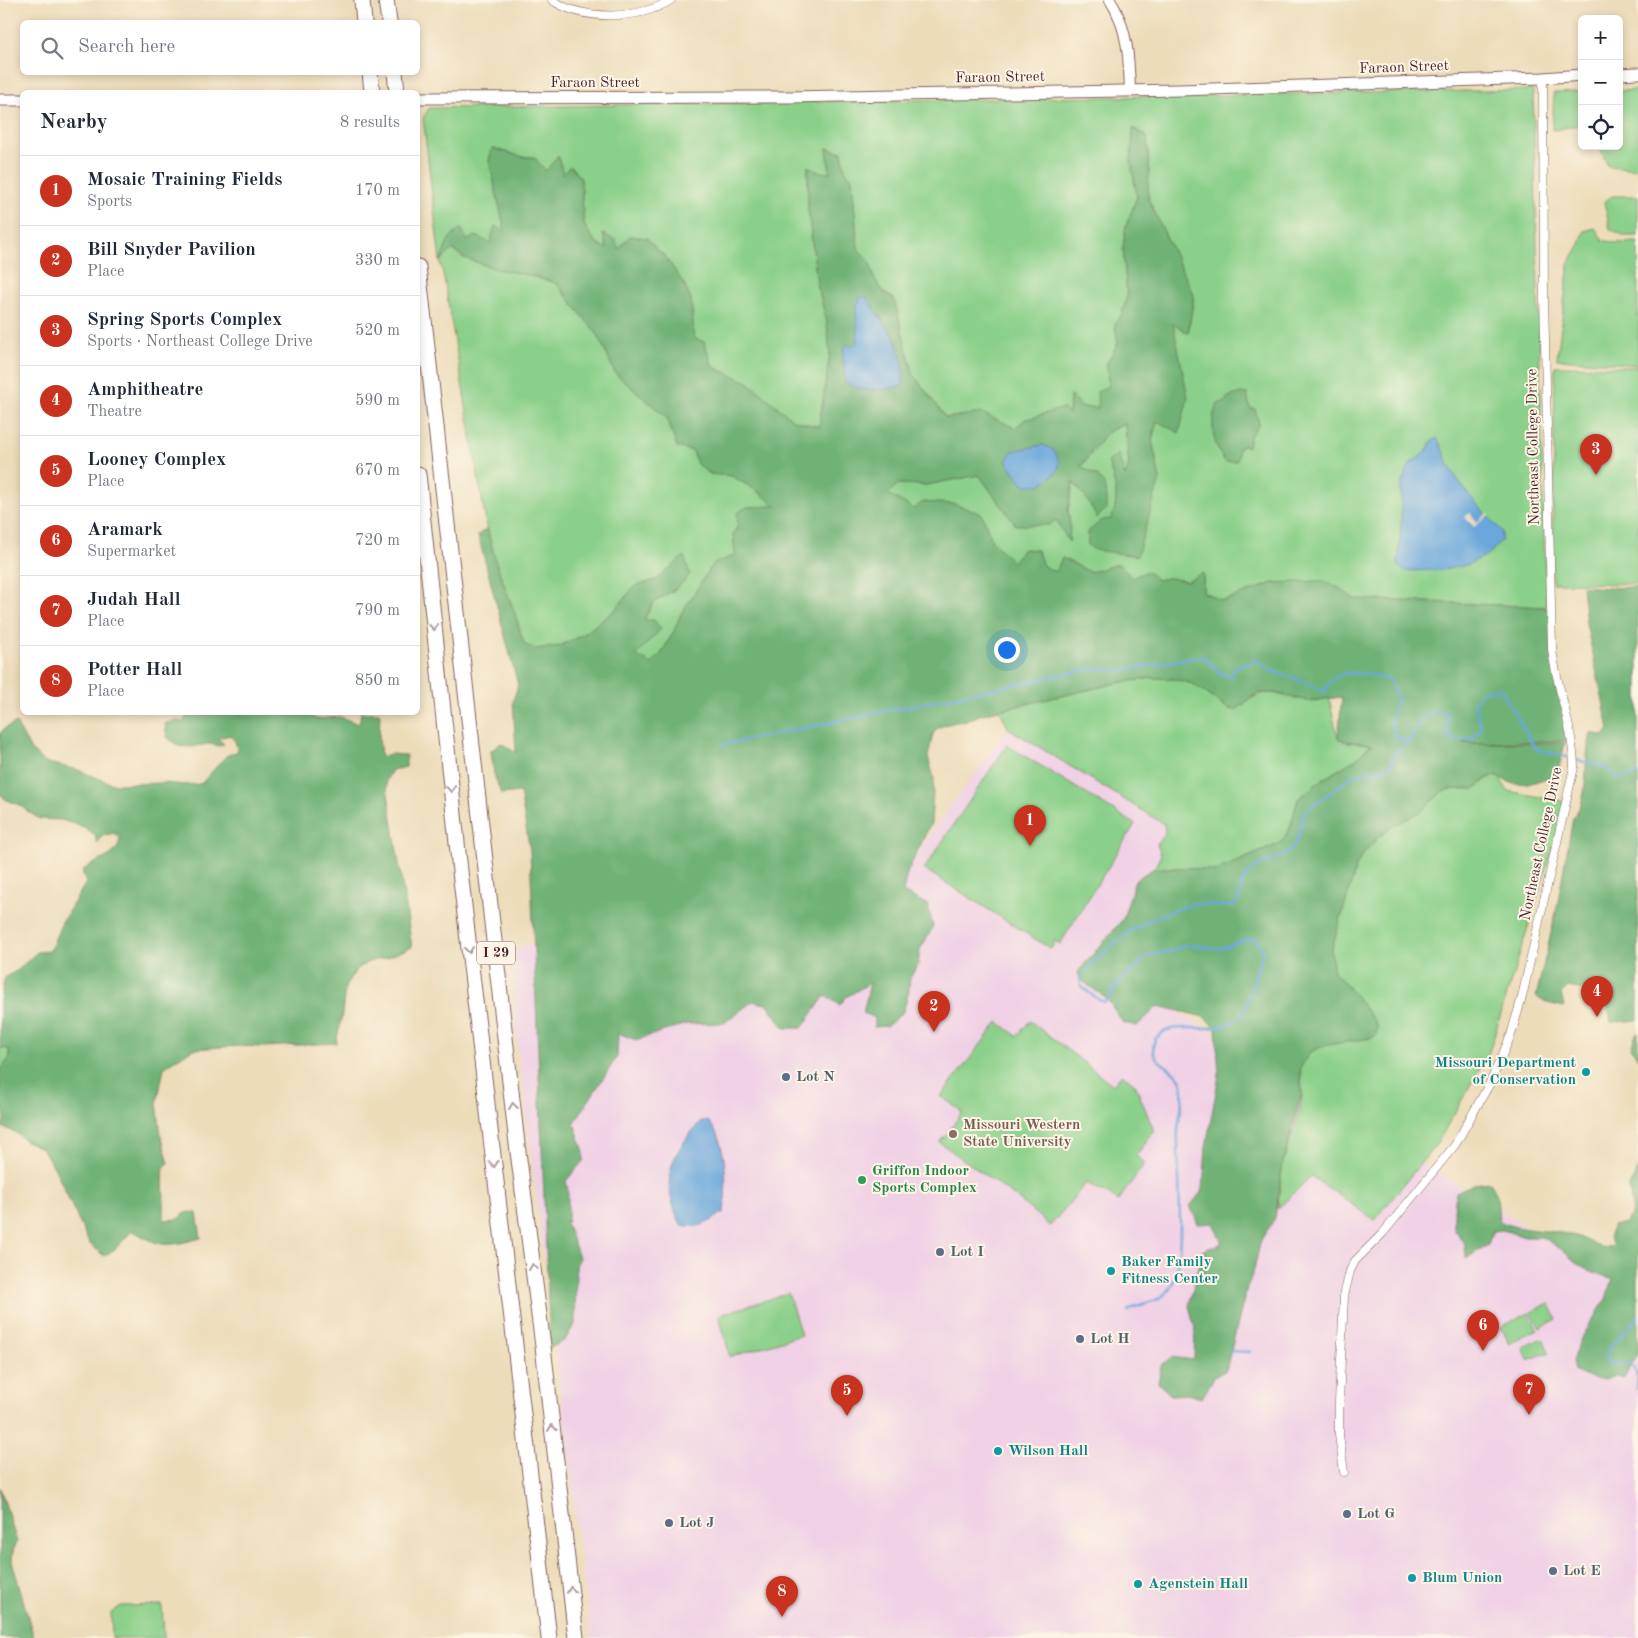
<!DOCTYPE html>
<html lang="en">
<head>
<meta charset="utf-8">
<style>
  :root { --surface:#fff; --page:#f2f2f3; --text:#1f2937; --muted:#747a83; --line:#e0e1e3; --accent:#c8321e }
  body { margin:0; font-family:"Old Standard TT",serif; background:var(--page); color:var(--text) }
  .controls { position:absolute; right:15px; top:15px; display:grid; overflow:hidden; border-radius:8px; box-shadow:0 2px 8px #0003 }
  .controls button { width:45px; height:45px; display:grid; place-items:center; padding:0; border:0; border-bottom:1px solid var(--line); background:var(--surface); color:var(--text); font:25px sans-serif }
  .you { position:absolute; left:1006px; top:649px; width:18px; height:18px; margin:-12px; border:4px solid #fff; border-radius:50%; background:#1a73e8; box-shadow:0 0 0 8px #1a73e833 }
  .badge { display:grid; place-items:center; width:32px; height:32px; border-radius:50%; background:var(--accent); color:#fff; font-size:16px; font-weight:700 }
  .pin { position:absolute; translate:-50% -41px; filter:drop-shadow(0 1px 2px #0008) }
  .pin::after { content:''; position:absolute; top:26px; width:18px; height:15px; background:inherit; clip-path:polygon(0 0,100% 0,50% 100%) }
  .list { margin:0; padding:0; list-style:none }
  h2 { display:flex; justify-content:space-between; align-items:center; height:65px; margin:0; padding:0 20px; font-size:21px }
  h2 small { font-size:16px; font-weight:400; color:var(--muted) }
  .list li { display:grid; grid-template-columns:32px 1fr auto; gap:15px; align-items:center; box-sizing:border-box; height:70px; padding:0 20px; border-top:1px solid var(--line) }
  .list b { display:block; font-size:19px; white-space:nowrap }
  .list p { margin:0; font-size:16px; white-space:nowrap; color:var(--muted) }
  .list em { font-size:16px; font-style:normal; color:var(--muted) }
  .icon { flex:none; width:28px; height:28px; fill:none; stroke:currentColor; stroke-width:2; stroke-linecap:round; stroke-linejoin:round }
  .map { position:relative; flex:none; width:1638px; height:1638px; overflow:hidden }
  .search { position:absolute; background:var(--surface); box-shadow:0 2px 8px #0003; left:20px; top:20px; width:400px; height:55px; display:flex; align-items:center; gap:12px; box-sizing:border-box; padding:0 18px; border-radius:8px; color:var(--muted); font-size:19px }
  .panel { position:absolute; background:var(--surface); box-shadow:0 2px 8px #0003; left:20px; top:90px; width:400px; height:625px; border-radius:8px }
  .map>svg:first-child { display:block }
  .built { fill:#f0d0e5 }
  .green { fill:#8bd08a; stroke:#6a785a }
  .forest { fill:#70b276; stroke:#5d6850 }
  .water { fill:#6ba7dc; stroke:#5a6384 }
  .pier { fill:#eddcba }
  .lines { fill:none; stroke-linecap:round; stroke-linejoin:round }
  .stream { stroke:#6ba7dc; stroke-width:2.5 }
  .minor-casing { stroke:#83615d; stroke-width:9 }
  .tertiary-casing { stroke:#83615d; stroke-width:12 }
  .secondary-casing { stroke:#83615d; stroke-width:13 }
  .motorway-casing { stroke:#83615d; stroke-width:17 }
  .minor { stroke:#fff; stroke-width:8 }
  .tertiary { stroke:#fff; stroke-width:10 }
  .secondary { stroke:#fff; stroke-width:11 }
  .motorway { stroke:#fff; stroke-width:15 }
  .oneway { stroke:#ae9aa0 }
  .culture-dot { fill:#0f9aa8; stroke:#fcf5e5; stroke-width:2 }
  .service-dot { fill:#5c6f8a; stroke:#fcf5e5; stroke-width:2 }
  .education-dot { fill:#8d6e63; stroke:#fcf5e5; stroke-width:2 }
  .leisure-dot { fill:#2e9e5b; stroke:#fcf5e5; stroke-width:2 }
  .labels { text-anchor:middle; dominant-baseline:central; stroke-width:4; stroke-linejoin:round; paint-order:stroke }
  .shield { fill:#fcf5e5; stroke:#7f5f63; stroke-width:1 }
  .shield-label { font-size:14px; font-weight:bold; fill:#4a1f2b }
  .street-label { font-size:15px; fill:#4a1f2b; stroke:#fcf5e5 }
  .culture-label { font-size:15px; font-weight:bold; fill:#0d838f; stroke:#fcf5e5; text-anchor:start }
  .service-label { font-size:15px; font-weight:bold; fill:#4e5e75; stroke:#fcf5e5; text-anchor:start }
  .education-label { font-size:15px; font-weight:bold; fill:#785e54; stroke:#fcf5e5; text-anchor:start }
  .leisure-label { font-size:15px; font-weight:bold; fill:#27864d; stroke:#fcf5e5; text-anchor:start }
</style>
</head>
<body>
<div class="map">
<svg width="1638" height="1638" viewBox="0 0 1638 1638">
  <rect width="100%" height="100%" fill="#fcf5e5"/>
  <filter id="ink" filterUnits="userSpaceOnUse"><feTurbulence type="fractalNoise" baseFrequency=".02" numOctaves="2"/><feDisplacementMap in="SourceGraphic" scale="10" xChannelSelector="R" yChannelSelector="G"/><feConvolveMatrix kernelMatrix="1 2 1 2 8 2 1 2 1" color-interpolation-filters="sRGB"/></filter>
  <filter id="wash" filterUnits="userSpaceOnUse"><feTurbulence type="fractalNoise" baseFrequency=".0096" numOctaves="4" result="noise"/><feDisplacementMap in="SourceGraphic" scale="20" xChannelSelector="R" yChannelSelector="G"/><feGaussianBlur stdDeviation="1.12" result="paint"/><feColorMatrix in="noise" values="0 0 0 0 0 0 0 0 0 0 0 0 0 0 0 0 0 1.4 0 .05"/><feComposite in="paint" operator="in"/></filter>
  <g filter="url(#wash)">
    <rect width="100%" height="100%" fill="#eddcba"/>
    <path class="built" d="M1008,728L1164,824L1181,1013L1591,1267H1638V1638H591L516,1031L512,949L911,861Z"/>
    <path class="green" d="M1533,90L1546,607L1354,599L1339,588L1323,581L1273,583L1223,601L1203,592V574L1187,581L1168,578L1157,580L1132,579L1119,564L1090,572L1062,558L1056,572L1043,566L1037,550L1023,549L1013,563L992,541L982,514L914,509L888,494L897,484L926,485L979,475L1016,525L1056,520L1069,541L1070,525L1068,510L1073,482L1086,498L1098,518V476L1081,467L1107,432L1125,424L1129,464L1125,478L1108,462C1114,480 1123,505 1110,521C1104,529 1095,537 1088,545L1160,480L1152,441L1157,421L1173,323L1188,333L1194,296L1148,198L1149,166L1147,137L1134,128L1131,162L1137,197L1126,226L1123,248L1127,296L1122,314L1115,325L1118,343L1107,363L1108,386L1098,408L1081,407L1070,396L1069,416L1063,408L1015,428L965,415L946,418L913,374L894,299L883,292L874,278L869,260L858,249L852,179L845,170L842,152L827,148L830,174L820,172L808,166V209L817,283L827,323L830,354L819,427L793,420L748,382L713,367L704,342L694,339L691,300L684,284L664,255L656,249L647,238L619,250L603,234L607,250L597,244L584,226L581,179L570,166L563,175L558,156L546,172L534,157H523L492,148L489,161L506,232L491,244L466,241L461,228L440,260L452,249L464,258L556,283L598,335L615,373L667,418L677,447L693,451L697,464L710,474L732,476L759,492L777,506L747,507L733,534L736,555L713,565L681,614L674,631L661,654L651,664L635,655L661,629L644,620L653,603L677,588L656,580L635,586L615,610L584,634L560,646L536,649L524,645L515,614L496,563L487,528L443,273L440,261L423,118L429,108Z
      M1638,90V169L1608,166L1599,146H1619V91Z
      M1582,92V126C1570,124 1564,130 1552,130L1554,93Z
      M1612,196H1638V236H1625L1610,229L1604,202Z
      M1595,228L1603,240L1615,243L1638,242V365L1557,359L1569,263L1580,244L1584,231Z
      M1555,366L1638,367V584L1552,583Z
      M1153,678L1173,679L1193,684L1229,709L1235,710C1270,683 1268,695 1306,700C1313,702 1322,699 1329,698L1338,738L1345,742L1371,744L1356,759L1320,781L1298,799L1290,828L1281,843L1215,871L1190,868H1154L1161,855L1157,844L1165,833L1164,824L1008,728L1000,710L1122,682Z
      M1007,745L1135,824L1060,944L1055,941L1051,949L924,869Z
      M1491,776L1499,777L1508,791L1567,802L1489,1052L1438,1142L1375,1220L1311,1176L1278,1209C1279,1194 1280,1178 1283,1163C1288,1142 1302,1114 1302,1093C1302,1079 1296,1064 1309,1053C1321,1042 1355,1040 1372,1038L1355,995L1334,972L1331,951L1357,864L1363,854L1376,839L1393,826L1419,813L1443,791L1449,789H1474Z
      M1030,1021L1113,1085L1122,1074L1135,1084L1154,1131L1136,1156L1145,1163L1118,1201L1108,1194L1086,1183L1050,1226L1018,1199L939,1142L947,1134L962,1112L941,1096L998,1022L1017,1036Z
      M0,1048L9,1049L10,1058L0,1072Z
      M788,1293L801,1335L730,1357L719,1315Z
      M1549,1303L1557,1319L1540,1328L1531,1312Z
      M1529,1313L1537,1329L1509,1343L1501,1327Z
      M1543,1338L1549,1352L1528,1360L1523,1347Z
      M162,1605L164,1638H112L111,1613L121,1606Z"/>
    <path class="forest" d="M1133,128L1147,137L1149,166L1148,198L1194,296L1188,333L1173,323L1188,398L1179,433L1157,421L1152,441L1160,479L1137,556L1095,550L1088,545V532L1102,520L1111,519C1120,500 1115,482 1108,462L1118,454L1125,477L1129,464L1125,424L1107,432L1081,466C1105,482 1106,479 1106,509L1097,518L1086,498L1073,482L1068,510L1070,525L1069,542L1056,520L1049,525H1016L979,475L926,485L898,484L888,494L914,509L923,502L954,504L982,514L992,541L1013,562L1023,549L1037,550L1043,566L1056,572L1062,558L1090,572L1119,564L1132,578L1147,571L1157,580L1168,578L1187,581L1203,573V592L1223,601L1273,583L1323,581L1339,588L1354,599L1546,607L1551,612L1552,649L1571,741L1463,743H1565L1557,775L1531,783L1514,784L1495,776L1487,778L1474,789H1449L1443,791L1419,813L1393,826L1376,839L1363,854L1357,864L1331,951L1334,972L1355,995L1375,1022L1377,1027L1376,1035L1372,1038L1328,1045L1316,1049L1309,1053L1301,1067L1300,1072L1302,1093L1283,1163L1275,1218L1261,1240L1253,1273L1247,1287L1226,1370L1214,1377L1202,1398L1188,1394L1171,1395L1158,1383L1161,1366L1171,1357L1194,1360L1195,1328L1189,1306L1202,1251L1222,1243L1213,1223L1198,1224L1190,1206L1203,1190L1206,1147L1219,1075L1216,1028L1204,1017L1158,1006L1137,1026L1123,1023L1108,1000L1080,979L1078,972L1123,919L1135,880L1154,868H1190L1215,871L1281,843L1290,828L1298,799L1320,781L1356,759L1371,745C1360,742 1348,743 1338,738L1342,697L1307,701L1276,693H1260L1252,697L1236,710L1229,709L1193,684L1173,679L1153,678L1122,682L982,714L970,719L944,725L938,728L933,734L928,757L934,778L931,823L907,873L903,892L928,905L933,927L920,950L918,965L910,978L909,991L903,1012L887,1026L874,1027V1017L863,1013L870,983L846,997L840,1005L825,996L802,1028H785L773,1013L769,1005L753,1001L724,1023L686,1024L636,1040L618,1033L617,1057L574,1123L584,1152L583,1161L566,1181L568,1191V1222L565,1220L579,1257L576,1267L575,1324L565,1340L550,1348L530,851L520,792L501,794L494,774L491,751L501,743L516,753L513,701L518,685L478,535L487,528L496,563L515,614L524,644L536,649L560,646L584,634L615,610L635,586L656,580L684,556L690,575L677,588L653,603L644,620H654L661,629L636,655L651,664L661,654L674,631L681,614L713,564L735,555L733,534L738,526L737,513L747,507L776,506L759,492L732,476L711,474L697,464L693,451L677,447L667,418L615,373L598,335L556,283L528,275L496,269L464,258L453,249L440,262L449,239L461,228L467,240L476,236L490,243L495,226L505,231L489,161L492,148L523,157H534L546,171L558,156L563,174L570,166L581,179L584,225L597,244L607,249L603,234L615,240L619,249L630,236L647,238L656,249L664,255L684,284L691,300L694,338L704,342L713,367L748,382L793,420L819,427L830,354L827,323L817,283L808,209V166L820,172L830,173L827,148L842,153L845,170L852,179L858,249L869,260L874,278L883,292L894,299L913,374L946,418L982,413L1015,428L1024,420L1063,408L1069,415L1070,395L1081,407L1098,408L1097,392L1108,386L1107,363L1118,343L1115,325L1122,314L1127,296L1123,248L1126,226L1137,197L1131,162Z
      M1242,393L1247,394L1250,408L1255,409L1259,424L1250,436L1248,447L1243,445L1239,448L1237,461L1226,462C1214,449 1207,419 1219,403H1224L1228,397Z
      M1582,586L1608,588L1638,587V1021L1611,1022C1606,990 1597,993 1568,987L1561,994L1564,1007L1547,1003L1536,997L1556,912L1573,818C1588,798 1584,781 1587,757C1587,749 1590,741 1591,733L1604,736L1609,729L1586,623Z
      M183,713H311L315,719L340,717L359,724L361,713H380L379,738L381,757L390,754L406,755V767L392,770L386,781L412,947L385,958L368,962L356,970L345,987L342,1015L336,1043L264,1047L239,1046L193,1049L176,1059L164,1068L157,1103L161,1135L169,1163L164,1167C162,1185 165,1202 164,1220L180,1219L182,1214L189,1212L197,1213L201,1238C188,1241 171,1247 157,1243C150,1241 140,1234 132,1231L115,1249L104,1256L89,1243L55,1169L42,1148L26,1141L15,1132L2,1127L5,1116L1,1102L0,1072L10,1057L9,1049L0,1048V1000L5,977L18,970L37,952L50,951L62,922L86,883L82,871C97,858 120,859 120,836L113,833L102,836L97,844L95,835L84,827L61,820L39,819L19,805L5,799L0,794V733L5,728L16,723L31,750L44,762L78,770L113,784L165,783L185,785L201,784L226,756L238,751L235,741L230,735L218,738L224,744L220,746L208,744L191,747L178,746L167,737L165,724L174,721L184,722L186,716Z
      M1638,1033V1058L1631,1048L1636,1034Z
      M1638,1168V1354L1623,1379L1616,1376C1602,1381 1587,1379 1574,1371L1572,1360L1583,1334L1605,1301L1613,1280L1580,1266L1561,1249L1542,1237H1525L1503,1230L1493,1231L1488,1244L1466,1259L1465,1244L1454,1229V1211L1456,1192L1474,1184L1490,1182L1497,1195L1499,1221C1521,1232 1548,1229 1572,1235C1583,1237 1593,1245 1604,1248L1613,1245L1609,1237L1613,1226L1625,1223L1633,1213L1629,1187Z
      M0,1487L17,1542L13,1551L12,1561L34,1638H0Z"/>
    <path class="water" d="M860,297H866L895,338L903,363V386C882,390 864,395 845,382L843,351L847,343L851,347L858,342L856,310Z
      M1437,438C1442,446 1444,455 1448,463C1460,487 1483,512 1502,531V540L1489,554L1467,565L1443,570L1405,571L1398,566L1401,524V485L1410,464L1428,450L1430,443Z
      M1043,445L1054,450L1060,463L1057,472L1040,485H1024L1006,461L1012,451Z
      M701,1121H708C728,1141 727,1186 724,1212C710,1222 697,1231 680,1224C660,1178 669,1157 701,1121Z"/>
    <path class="pier" d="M1470,513L1477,522L1488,513L1490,514L1474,527L1465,517Z"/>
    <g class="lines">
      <path class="stream" d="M722,745L1094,668L1119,671L1202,656L1220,673L1231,677L1236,667L1257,660L1270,670L1301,681L1325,692L1329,682L1345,673L1370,674L1390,680L1397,698L1391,723L1397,739L1410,741L1419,723L1433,711L1448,714V739L1471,740L1481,728L1474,703L1483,691L1500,688L1536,749L1604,767L1619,778L1638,774
        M1128,1311C1138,1301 1157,1307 1170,1288C1188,1263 1176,1165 1178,1130C1179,1117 1185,1096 1182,1084C1178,1069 1154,1063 1153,1050C1153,1047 1154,1042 1155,1039C1159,1036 1164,1031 1168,1030C1173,1028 1179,1028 1184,1028C1206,1028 1228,1031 1244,1013L1263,952L1256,939H1250L1218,949L1195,945H1184L1172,951L1146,956L1135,969L1118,983L1108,1000L1104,1002L1093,996L1081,986L1080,979L1082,974C1097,960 1112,944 1129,932C1138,925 1177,908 1189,905C1205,901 1220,909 1236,905C1242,896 1239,885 1246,876C1257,860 1284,862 1295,844C1301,835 1301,821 1305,811L1352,776L1366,772L1382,770L1393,764L1392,758L1401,747L1410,741
        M1230,1351L1250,1352
        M1636,1389L1637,1375L1631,1364H1611L1605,1359L1610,1347L1638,1317"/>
    </g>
  </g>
  <g filter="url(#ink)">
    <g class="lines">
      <defs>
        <path id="minor" d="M552,0C583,21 639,20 671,0
          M1344,1472L1339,1435V1402L1344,1296L1350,1271L1355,1261L1383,1233L1455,1145L1490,1083L1511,1035L1522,997L1574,767C1573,726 1557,689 1552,649L1544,297L1543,78"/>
        <path id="tertiary" d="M1110,0C1128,27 1129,60 1130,91"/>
        <path id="secondary" d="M1619,74L1638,73
          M418,98L787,97L1180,90L1543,78L1582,75
          M0,100H22"/>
        <path id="motorway" d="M362,0L364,22
          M386,0L389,22
          M370,72L372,92
          M395,72L397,92
          M418,267L517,1144L543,1346L576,1638
          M418,474L460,871L549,1638"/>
      </defs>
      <use href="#minor" class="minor-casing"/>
      <use href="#tertiary" class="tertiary-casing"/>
      <use href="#secondary" class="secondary-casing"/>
      <use href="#motorway" class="motorway-casing"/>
      <use href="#minor" class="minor"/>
      <use href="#tertiary" class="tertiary"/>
      <use href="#secondary" class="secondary"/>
      <use href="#motorway" class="motorway"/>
    </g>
    <defs><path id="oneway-chevron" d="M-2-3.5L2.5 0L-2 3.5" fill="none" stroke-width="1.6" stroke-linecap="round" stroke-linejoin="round" transform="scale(1.25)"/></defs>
    <g class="oneway">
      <use href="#oneway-chevron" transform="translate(434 627) rotate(84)"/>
      <use href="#oneway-chevron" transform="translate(451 789) rotate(84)"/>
      <use href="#oneway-chevron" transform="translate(469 950) rotate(83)"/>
      <use href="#oneway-chevron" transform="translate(513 1106) rotate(-97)"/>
      <use href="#oneway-chevron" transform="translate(494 1164) rotate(83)"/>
      <use href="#oneway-chevron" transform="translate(533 1267) rotate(-97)"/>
      <use href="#oneway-chevron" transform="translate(552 1428) rotate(-97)"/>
      <use href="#oneway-chevron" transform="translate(571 1590) rotate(-96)"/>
    </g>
  </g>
  <g class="culture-dot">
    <circle cx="1586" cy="1072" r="5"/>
    <circle cx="1111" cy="1271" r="5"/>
    <circle cx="998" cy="1451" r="5"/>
    <circle cx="1412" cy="1578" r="5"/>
    <circle cx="1138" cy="1584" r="5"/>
  </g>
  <g class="service-dot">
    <circle cx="786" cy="1077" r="5"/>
    <circle cx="940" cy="1252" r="5"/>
    <circle cx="1080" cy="1339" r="5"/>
    <circle cx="1347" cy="1514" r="5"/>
    <circle cx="669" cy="1523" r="5"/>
    <circle cx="1553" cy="1571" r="5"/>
  </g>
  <circle class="education-dot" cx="953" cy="1134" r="5"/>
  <circle class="leisure-dot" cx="862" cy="1180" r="5"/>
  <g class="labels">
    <rect class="shield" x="477" y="941.5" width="38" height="23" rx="4"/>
    <g class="shield-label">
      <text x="496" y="953">I 29</text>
    </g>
    <g class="street-label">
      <text transform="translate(1404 68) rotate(-2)">Faraon Street</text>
      <text transform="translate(1000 78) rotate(-1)">Faraon Street</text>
      <text x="595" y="83">Faraon Street</text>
      <text transform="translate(1534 447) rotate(-91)">Northeast College Drive</text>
      <text transform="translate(1542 844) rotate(-78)">Northeast College Drive</text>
    </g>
    <g class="culture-label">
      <text x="1576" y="1063" text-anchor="end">Missouri Department<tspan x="1576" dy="17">of Conservation</tspan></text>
      <text x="1121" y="1262">Baker Family<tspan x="1121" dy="17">Fitness Center</tspan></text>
      <text x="1008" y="1451">Wilson Hall</text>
      <text x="1422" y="1578">Blum Union</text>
      <text x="1148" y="1584">Agenstein Hall</text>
    </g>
    <g class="service-label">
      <text x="796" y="1077">Lot N</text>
      <text x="950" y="1252">Lot I</text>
      <text x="1090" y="1339">Lot H</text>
      <text x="1357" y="1514">Lot G</text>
      <text x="679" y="1523">Lot J</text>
      <text x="1563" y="1571">Lot E</text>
    </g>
    <g class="education-label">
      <text x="963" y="1125">Missouri Western<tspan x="963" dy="17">State University</tspan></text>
    </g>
    <g class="leisure-label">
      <text x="872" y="1171">Griffon Indoor<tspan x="872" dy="17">Sports Complex</tspan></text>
    </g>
  </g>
</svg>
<div class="controls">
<button>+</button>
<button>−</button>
<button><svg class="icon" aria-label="locate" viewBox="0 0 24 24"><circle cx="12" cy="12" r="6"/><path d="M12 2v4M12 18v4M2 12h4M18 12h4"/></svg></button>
</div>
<div class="you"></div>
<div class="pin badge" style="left:1030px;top:846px">1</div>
<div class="pin badge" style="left:934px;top:1032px">2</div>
<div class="pin badge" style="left:1596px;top:475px">3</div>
<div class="pin badge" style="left:1597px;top:1017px">4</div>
<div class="pin badge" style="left:847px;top:1416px">5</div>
<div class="pin badge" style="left:1483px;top:1351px">6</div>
<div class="pin badge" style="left:1529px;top:1415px">7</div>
<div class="pin badge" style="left:782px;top:1617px">8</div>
<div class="search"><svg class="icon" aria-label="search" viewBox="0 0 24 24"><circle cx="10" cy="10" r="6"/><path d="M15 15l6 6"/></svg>Search here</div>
<section class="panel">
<h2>Nearby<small>8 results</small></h2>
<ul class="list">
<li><span class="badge">1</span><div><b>Mosaic Training Fields</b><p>Sports</p></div><em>170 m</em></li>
<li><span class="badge">2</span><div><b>Bill Snyder Pavilion</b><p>Place</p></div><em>330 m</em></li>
<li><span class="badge">3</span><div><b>Spring Sports Complex</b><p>Sports · Northeast College Drive</p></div><em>520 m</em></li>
<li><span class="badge">4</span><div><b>Amphitheatre</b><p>Theatre</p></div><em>590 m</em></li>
<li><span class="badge">5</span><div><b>Looney Complex</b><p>Place</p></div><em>670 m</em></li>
<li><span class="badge">6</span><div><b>Aramark</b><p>Supermarket</p></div><em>720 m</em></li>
<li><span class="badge">7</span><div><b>Judah Hall</b><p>Place</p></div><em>790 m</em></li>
<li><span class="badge">8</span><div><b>Potter Hall</b><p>Place</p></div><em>850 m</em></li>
</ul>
</section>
</div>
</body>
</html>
